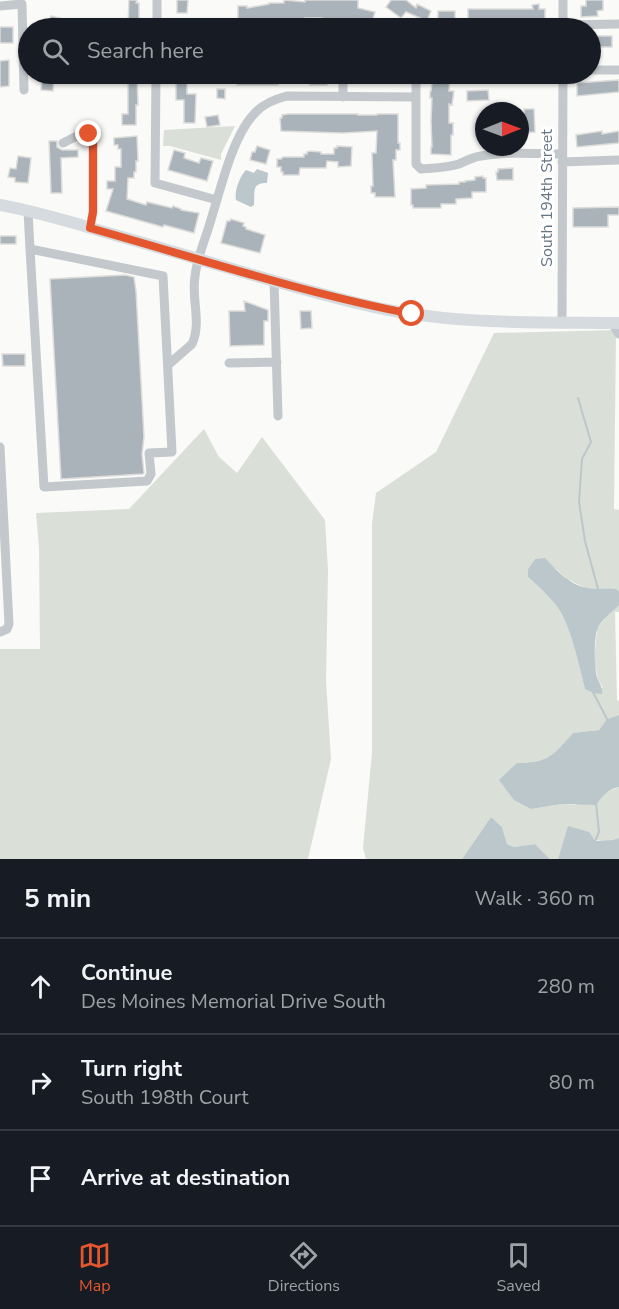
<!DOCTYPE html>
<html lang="en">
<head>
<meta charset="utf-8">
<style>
  :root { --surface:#171b24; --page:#20242c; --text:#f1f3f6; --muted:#9ea1a6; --line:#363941; --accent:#e4572e }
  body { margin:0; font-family:"Nunito Sans",sans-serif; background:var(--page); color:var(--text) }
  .compass { position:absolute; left:475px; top:102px; width:54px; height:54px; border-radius:50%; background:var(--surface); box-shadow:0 2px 4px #0004; rotate:89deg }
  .stop { position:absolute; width:18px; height:18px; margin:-14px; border:4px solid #e4572e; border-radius:50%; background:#fff }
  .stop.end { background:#e4572e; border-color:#fff; box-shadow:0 2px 6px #0008 }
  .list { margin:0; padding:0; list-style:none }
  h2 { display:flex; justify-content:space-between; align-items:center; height:78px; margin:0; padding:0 24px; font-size:26px }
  h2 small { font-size:20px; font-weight:400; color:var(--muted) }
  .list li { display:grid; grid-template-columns:39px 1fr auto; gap:18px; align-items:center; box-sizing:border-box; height:96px; padding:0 24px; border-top:2px solid var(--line) }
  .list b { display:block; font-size:22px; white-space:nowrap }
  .list p { margin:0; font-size:20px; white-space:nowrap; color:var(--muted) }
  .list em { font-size:20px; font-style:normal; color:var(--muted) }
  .icon { flex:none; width:33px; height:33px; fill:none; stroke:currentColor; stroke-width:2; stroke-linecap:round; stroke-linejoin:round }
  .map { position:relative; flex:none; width:619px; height:859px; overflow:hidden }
  .search { position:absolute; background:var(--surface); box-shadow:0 2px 4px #0004; left:18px; right:18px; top:18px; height:66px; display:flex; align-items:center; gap:15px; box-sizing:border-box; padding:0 21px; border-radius:33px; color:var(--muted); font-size:22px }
  .sheet { height:366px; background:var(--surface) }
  nav { display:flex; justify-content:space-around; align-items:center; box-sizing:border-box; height:84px; border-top:2px solid var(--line); background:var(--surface); font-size:16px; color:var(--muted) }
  nav a { display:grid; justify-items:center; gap:3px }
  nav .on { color:var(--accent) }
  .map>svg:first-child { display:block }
  .green { fill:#dadfd7 }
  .water { fill:#bbc7cb }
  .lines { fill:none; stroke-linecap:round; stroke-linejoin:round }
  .stream { stroke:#bbc7cb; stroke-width:2 }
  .building { fill:#aab3b9; stroke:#dcdcda; stroke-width:1.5 }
  .minor { stroke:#c3c8cc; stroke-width:9 }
  .major { stroke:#d6dbdf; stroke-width:12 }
  .route { stroke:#e4572e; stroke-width:8 }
  .labels { text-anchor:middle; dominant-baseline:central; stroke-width:6; stroke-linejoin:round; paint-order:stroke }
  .street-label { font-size:16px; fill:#657683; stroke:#fff }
</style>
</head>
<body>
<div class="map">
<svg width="619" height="859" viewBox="0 0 619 859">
  <rect width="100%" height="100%" fill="#fafaf8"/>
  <path class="green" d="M235,126L221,154V160L170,146H163L164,130Z
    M616,330L614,509L619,510V591L616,589L585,588L567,579L556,569L535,559L528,569V577C537,585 547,594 555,604C570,621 579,666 585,689L603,688L598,679L594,661L597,629L607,616L619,604V612H615L617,700L619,701V715L607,719L599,730L573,733C553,755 549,763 517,763L531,809L562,804L575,805L619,787V838C597,845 587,837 568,827L558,859H550L535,844L514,847L507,844L502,827L491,817L462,859H366L363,848L372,753V524L376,493L436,452L494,333Z
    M204,429L219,457L237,473L262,437L325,520L328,570L326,681L331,759L308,859H0V649H40L39,548L36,513L129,509Z"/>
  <path class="water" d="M257,169L268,173L267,183C251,183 255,192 254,205L251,207L236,200C234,191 240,176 246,170L254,173Z
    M545,558C556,570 570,585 587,588C596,589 606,588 616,589L619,591V605C612,612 601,620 597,630C594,640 594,666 597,677C599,683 603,687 602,694L593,693L585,689C579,666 570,621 555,604C547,594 537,585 528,577V569L535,559Z
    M619,715V787C608,789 602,796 596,805L562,804L531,809L514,800L499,780L517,763C549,763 553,755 573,733L599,730L607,719Z
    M491,817L502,827L507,844L514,847L535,844L550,859H462Z
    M568,826L589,832L595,841L612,840L619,838V859H558Z"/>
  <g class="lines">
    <path class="stream" d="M578,398L591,442L582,459L579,502L585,541L598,589
      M593,692L607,719V722
      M595,841L599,832L596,803"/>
  </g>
  <path class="building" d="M129,0H137L136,3H139V27H128Z
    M177,0H188L187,13H177Z
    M284,0L305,2V0H358V8L375,12L372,23L357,20H322V18H305V19H267V22L256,24V23H238V6H247V8L269,4V3H284Z
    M391,0H406L416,8L417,4L431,11L427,21L406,12L401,18L386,7Z
    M586,0H603V10L597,11L598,16L581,17V6H586Z
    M539,4V9H545V19L468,20V9H533L532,5Z
    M438,11H455V21H438Z
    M51,16L60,18L58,28H49Z
    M0,27H13V43H0Z
    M595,36H612V47H597L591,51V40Z
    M9,60V86L0,87V61Z
    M42,74H54L53,91L41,90Z
    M128,74H137L138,105H136V125H122V114H128Z
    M238,74H327V85H310V83L278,82V85H237Z
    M357,74H401V81H357Z
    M491,74H526V82L491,83Z
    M433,75L450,76L449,91H454L452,105L449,104V123H453V135H451V155L431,154V147H432L431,121L432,98H430V91H431Z
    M176,76H187V94H196L195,123H184V100H176Z
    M619,80V92L577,96V83Z
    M217,89H225V99L217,98Z
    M488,90L489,100L467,101V91Z
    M524,109H534L535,132L520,133V115H524Z
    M288,114H358V115H377V114H398V143H400V150H396V160H393L395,197H375V193H371V186H373L372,153H376L377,131L343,133L281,131L280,118H282V115Z
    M218,115L220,125L207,127L205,117Z
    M602,131V134L619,131V143L577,147L576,135Z
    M137,136L138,161H136V172H134V178H128L127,199L146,205L147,202L172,208L173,206L181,209V210L199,213L194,233L164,225L163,227L106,211L113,189H107V181H115V167H121V149H118V145H114V138Z
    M49,141H57V147L62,150H78V157L61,158L62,193H51Z
    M257,146L270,150L266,164L250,160L252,152H255Z
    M337,146L352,147L351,166L338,167V162L327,161L326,168H300L299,175H283V172H281V167H277V159H281L283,157H304V154H307V152L310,151L321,152V154H334V148H337Z
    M174,150L185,153L184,158L199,163L201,158L213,161L207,181L168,170Z
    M18,156L31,158L28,183L15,182V178L8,177L10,168L16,169Z
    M513,168V180H497L496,172H498V169Z
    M483,176V178H486V192H472V198L456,199V204H441V208H413V205H411V189L426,188V185L459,184V182H465V181L475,180V177Z
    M619,207V215H608V227H573V208Z
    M231,219L244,223L243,226L246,227V229L265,235L260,253L221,243L227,221H230Z
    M0,236H16V244H0Z
    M125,275L134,277L136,291L144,437L142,454L144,473L143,474L61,479L50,279Z
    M244,301L268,310V321H264V345L230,346L229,311H245Z
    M300,311H311L312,328L301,329Z
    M2,354H25V366H3Z"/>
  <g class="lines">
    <path class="minor" d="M0,6L22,4L24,90
      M563,25L619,24
      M157,28V0
      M563,28V0
      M590,70H619
      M156,74L155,183L217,200
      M343,74V97
      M416,74V164L421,169C433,168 447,168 459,164C466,161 472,157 481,156C508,151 535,154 562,154
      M63,143L85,132L89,134L93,143V212L90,228
      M562,162L619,160
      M28,211L30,249L44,487L147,481L151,474L149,453L172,452L163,276L30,249
      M274,281L278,416
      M562,322L563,74
      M612,323L619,334
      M229,363L277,362
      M168,365L192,344C202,322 191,299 195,276C197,258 205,240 210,223C220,192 232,136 255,113C263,104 275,99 287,96L416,97
      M0,447L9,624L7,629L0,632"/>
    <path class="major" d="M0,205C39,212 77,224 115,235C198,258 281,285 365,305C448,325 534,322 619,323"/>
  </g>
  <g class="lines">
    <path class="route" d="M89,134L93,143V212L90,228C197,258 303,293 412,314"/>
  </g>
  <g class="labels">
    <g class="street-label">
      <text transform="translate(547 198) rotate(-90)">South 194th Street</text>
    </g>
  </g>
</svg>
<svg class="compass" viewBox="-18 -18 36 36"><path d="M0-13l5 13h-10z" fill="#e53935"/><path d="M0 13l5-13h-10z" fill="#9ea1a6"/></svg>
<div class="stop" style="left:412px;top:314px"></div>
<div class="stop end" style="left:89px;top:134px"></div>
<div class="search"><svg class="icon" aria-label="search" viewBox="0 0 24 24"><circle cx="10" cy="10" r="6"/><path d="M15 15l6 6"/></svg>Search here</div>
</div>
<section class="sheet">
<h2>5 min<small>Walk · 360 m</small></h2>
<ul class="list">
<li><svg class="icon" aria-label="ahead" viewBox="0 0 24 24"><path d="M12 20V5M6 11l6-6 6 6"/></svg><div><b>Continue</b><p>Des Moines Memorial Drive South</p></div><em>280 m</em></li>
<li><svg class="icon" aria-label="right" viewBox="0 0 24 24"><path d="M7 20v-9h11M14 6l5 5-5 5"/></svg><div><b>Turn right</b><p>South 198th Court</p></div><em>80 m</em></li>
<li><svg class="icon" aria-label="arrive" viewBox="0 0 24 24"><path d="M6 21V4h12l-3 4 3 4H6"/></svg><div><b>Arrive at destination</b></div></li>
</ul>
</section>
<nav>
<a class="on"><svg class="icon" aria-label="map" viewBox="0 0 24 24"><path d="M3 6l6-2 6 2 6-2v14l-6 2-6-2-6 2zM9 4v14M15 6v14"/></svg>Map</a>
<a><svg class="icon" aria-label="directions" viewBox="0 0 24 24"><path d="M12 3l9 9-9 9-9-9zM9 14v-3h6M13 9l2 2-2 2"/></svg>Directions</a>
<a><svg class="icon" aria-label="saved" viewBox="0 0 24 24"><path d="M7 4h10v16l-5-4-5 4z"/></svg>Saved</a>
</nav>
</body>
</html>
